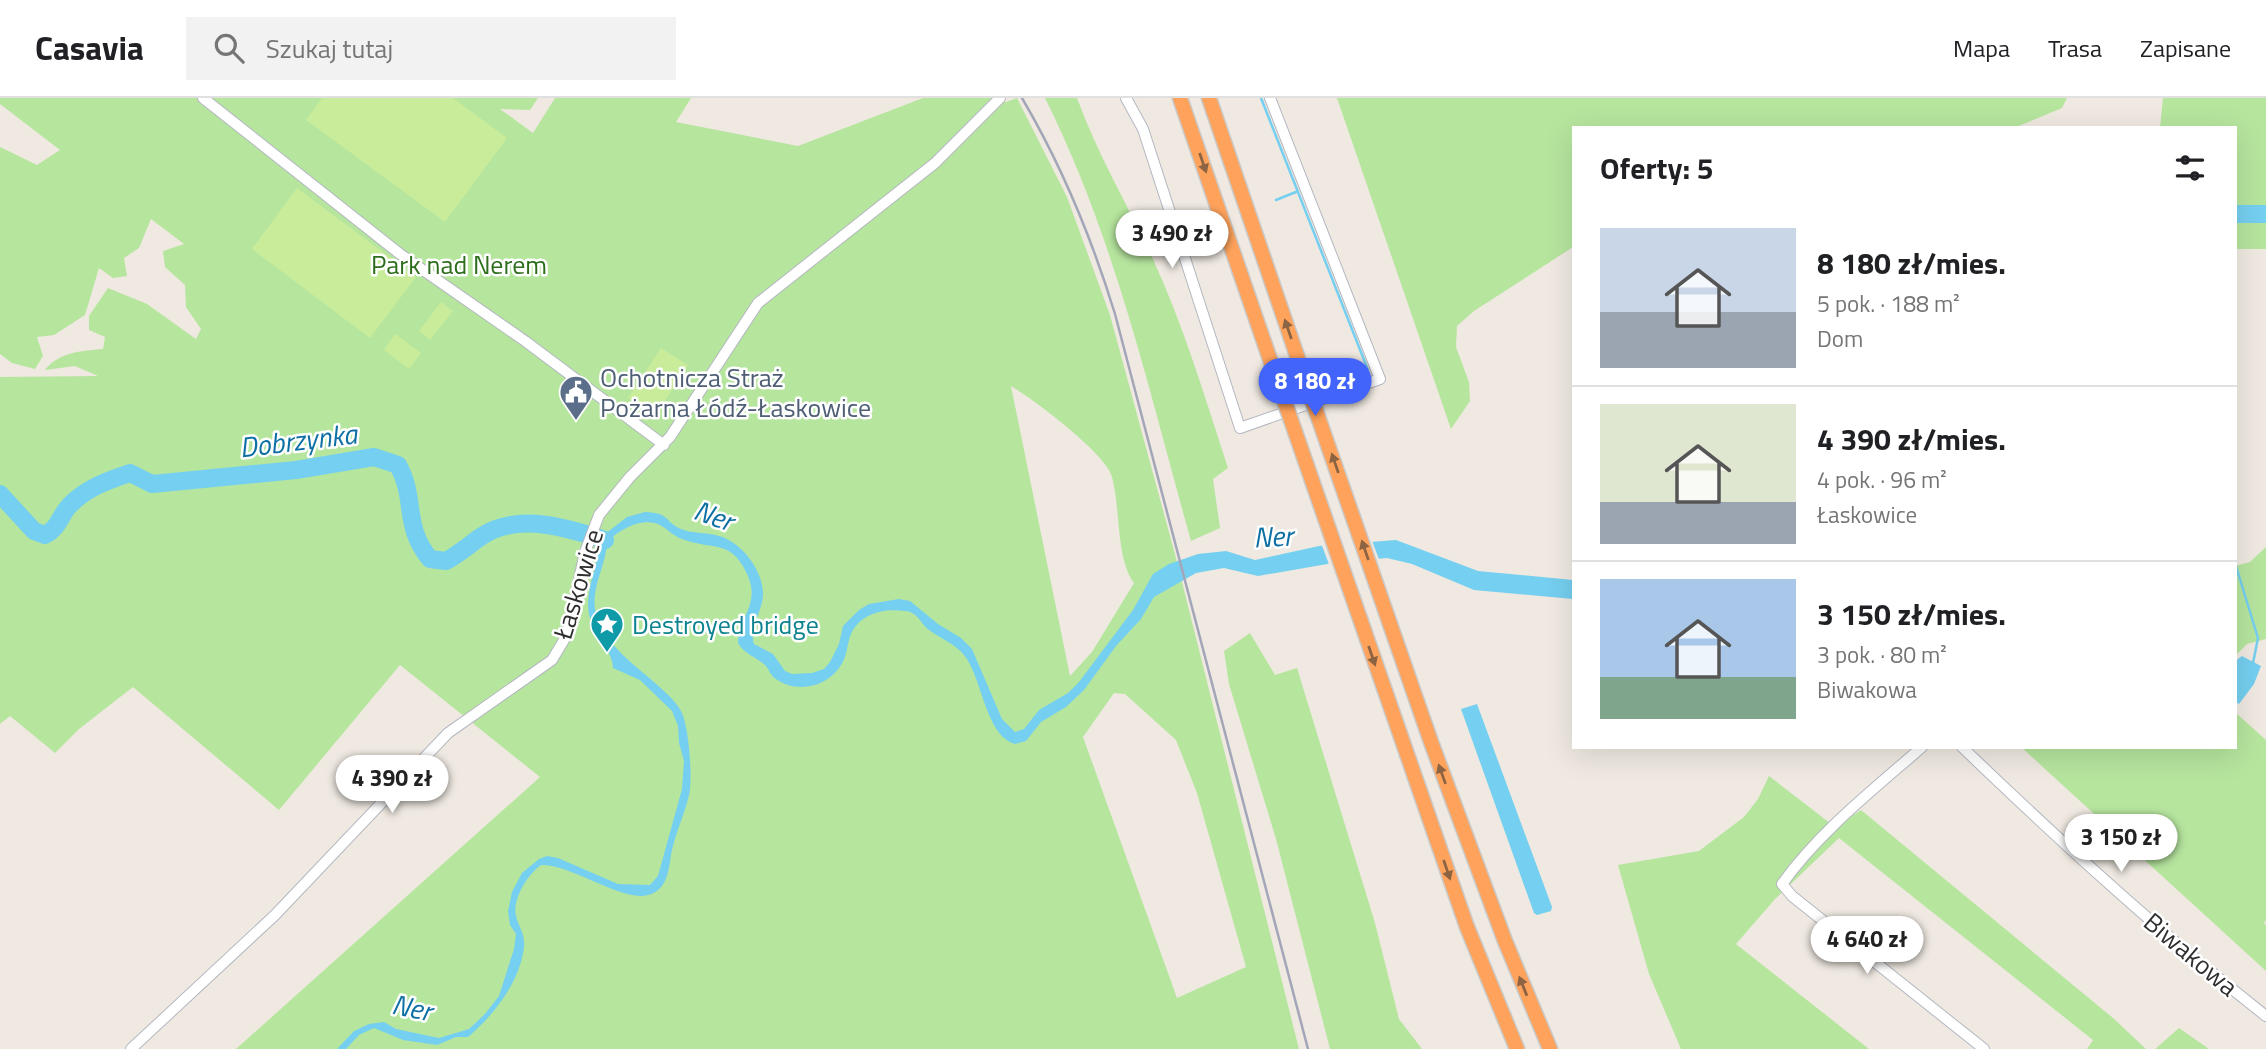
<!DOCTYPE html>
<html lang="pl">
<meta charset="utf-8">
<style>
body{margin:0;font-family:"Titillium Web",sans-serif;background:#f2f2f2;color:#202124;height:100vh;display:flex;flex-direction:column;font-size:26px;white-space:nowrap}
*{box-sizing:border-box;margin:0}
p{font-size:23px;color:#757577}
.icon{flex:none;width:38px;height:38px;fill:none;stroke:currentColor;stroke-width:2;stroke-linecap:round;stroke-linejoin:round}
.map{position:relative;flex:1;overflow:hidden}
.panel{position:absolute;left:1572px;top:28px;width:665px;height:623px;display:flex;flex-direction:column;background:#fff;border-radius:0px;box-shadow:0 7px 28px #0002}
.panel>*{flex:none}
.price{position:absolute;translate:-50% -60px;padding:0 16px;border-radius:24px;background:#fff;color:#222;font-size:23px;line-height:46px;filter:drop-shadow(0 2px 4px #0008)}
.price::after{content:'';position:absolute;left:50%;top:42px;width:21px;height:16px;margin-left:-10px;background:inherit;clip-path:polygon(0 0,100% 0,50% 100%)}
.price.on{background:#4264fb;color:#fff}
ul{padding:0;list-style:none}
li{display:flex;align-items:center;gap:21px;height:175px;padding:0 28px}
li+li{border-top:2px solid #e0e0e0}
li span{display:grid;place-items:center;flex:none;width:196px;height:140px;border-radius:0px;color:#555}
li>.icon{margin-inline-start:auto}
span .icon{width:84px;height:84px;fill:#fffc;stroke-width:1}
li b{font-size:30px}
h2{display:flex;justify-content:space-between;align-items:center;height:84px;padding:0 28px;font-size:30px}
header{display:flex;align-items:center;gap:42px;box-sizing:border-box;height:98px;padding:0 35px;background:#fff;border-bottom:2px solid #e0e0e0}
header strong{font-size:33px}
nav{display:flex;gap:38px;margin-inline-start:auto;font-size:24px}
.search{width:490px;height:63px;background:#f2f2f2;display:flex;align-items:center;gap:18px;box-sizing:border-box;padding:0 24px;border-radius:0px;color:#757577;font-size:26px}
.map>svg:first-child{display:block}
.green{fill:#b6e59e;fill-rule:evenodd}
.pitch{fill:#c9ec9a}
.water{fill:#75cff0}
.pier{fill:#efe9e1}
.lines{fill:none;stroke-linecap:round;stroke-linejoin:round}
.stream{stroke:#75cff0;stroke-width:2.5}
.river{stroke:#75cff0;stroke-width:18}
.minor-casing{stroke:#b4b7c1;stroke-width:12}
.highway-casing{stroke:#c9c9c9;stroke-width:17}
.minor{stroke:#fff;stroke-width:10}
.highway{stroke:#ffa35c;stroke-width:14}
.rail{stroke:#a3a6b8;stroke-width:2.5}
.highway-bridge-casing{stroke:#c9c9c9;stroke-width:17;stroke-linecap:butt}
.highway-bridge{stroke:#ffa35c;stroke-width:14}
.oneway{fill:#8c6343}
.labels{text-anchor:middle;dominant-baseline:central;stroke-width:5;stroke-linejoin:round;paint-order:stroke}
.park-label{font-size:26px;fill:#2c6e1b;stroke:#fff}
.service-label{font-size:26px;fill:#4e5e75;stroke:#fff;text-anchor:start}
.street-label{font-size:26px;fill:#2e2e2e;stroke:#fff}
.culture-label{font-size:26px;fill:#0d838f;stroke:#fff;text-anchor:start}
.water-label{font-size:28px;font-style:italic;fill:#0d6fa3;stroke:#fff}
</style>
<header>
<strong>Casavia</strong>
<div class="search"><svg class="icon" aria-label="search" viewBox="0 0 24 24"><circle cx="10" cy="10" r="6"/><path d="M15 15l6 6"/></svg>Szukaj tutaj</div>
<nav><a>Mapa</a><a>Trasa</a><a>Zapisane</a></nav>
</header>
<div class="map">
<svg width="2266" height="951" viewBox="0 0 2266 951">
<rect width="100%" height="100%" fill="#efe9e1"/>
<path class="green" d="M0,0H538L530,12L500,11L533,35L555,0H691L676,24L798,48L923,0H994L1006,4L1017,0L1067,99L1110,217L1176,460L1299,951H236L540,679L400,567L279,712L133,589L79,631L55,655L10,618L0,626V279L98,278L75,268L45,272C59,254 81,253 103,251L105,239L89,232V218L108,190L147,206L196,241L201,231L186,209L185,187L165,169L163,153L184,146L151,121L139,150L124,160L127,178L113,180L99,170L85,217L54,237L37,239L43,258L35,271L12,265L0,256V49L37,67L60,52L0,6ZM1011,288C1033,301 1102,353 1111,376C1121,405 1115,460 1134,485L1092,554L1070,578ZM1114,595L1125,596L1176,642L1197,695L1246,869L1177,900L1083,639Z
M1045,0H1077C1097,55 1127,106 1152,159C1183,226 1205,299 1228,370L1213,381L1220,430L1191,443C1149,293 1115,140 1045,0Z
M1337,0H2067L2062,10L2014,30H1573V149L1474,213L1457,228L1456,249L1469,284L1470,303L1451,331Z
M2163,0H2266V151H2235V30H2160Z
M2266,449V541L2247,546L2235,558V468L2250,464Z
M1250,535L1275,577L1297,570L1375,825L1399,921L1422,951H1330L1276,741L1229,586L1224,553Z
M2235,614L2266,642V822L2264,825L2266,827V873L2021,649H2235Z
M1769,678L1835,729L1861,712L2113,920L2146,951H2087L2093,942L1839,740L1775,801L1736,846L1869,951H1681L1649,876L1618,767L1699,753L1744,719L1758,701Z
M2179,930L2209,951H2155Z"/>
<path class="pitch" d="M322,0H453L507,40L445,124L306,22Z
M297,90L416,179L370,240L252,151Z
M441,204L453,213L430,242L419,233Z
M395,236L421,255L409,271L384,252Z
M661,250L688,267L655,318L628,300Z"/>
<path class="water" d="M645,414C671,415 663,423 681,431C693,436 707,434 719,438C741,444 762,471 763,494C764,513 748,528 754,546L773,556L785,573L792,576L812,575L824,571L830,564L839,546L843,528L859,512L869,506L899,501L910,503L938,526L961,540L972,551L1002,621L1015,634L1024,631L1039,612L1068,595L1079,584L1133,512L1153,476L1169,466L1198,456L1226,453L1255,462L1319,448L1396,442L1478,473L1573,482V501L1474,492L1412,466L1387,460L1333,465L1258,478L1224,470L1196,475L1154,499L1141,521L1116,548L1084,592L1066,609L1041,624L1026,643L1015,646C985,637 983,581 964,557C955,546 940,540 929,532C920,525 918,514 905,513C883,510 856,516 849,542C847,550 846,560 841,567C828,589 797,596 776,581C771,578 769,572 766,568C757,559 745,557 738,545C739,518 760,507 748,478C732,440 713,453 682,441C673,438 668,431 660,427C643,418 617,432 607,445C606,469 588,494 597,518C607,546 626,560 647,578C658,588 674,600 681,613C689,628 693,680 689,697C685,715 677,731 673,748C668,766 671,791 648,797C621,804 574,767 541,767C528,776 512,801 516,818C519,830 525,835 524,849C520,884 494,917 468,939H456L437,947L403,942L374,930L359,937L346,951H337L354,933L369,926L384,924L396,931L439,940L469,931L485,916L499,898L514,851L516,836L510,827L508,813L512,794L522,775L539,761L547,758L558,760L618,786L650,787L658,778L682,691L684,663L679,645L678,628L672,613L640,582L613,570C613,553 593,535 589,516C585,495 596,472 599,451L598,443L591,440L594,433L605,436L627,419Z
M2242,558L2261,568L2254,586L2239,606L2235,603V563Z
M1477,606L1552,809L1551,813L1537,817L1534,815L1461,611Z"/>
<path class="pier" d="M1371,440L1380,464L1330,469L1321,445Z"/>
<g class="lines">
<path class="stream" d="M1261,0L1368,272L1363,279L1353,284
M1276,102L1296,94
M2235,465L2258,540L2253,565"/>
<path class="river" d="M2235,116H2266
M0,396L34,433L45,437C59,430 60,417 70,407C86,390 109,382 130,375L152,386L296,372L374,359L398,367C417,401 402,427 430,461L446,463C459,456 470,446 482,438C518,414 568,430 605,442"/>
<defs>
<path id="minor" d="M203,0L400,156L525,243L664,347
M1126,0L1143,31L1240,330L1380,281L1270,0
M1922,649C1874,691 1819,734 1782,786L1792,798L1984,951
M1962,649C2060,743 2159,834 2266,918
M131,951L275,817L448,635L552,562L567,537L585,454L599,417L630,379L670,339L758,205L935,65L1000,0"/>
<path id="highway" d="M1180,0L1285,305
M1209,0L1310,296
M1316,313L1431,644L1505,843L1550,951
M1291,322L1467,829L1517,951"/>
</defs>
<use href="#minor" class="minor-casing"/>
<use href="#highway" class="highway-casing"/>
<use href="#minor" class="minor"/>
<use href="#highway" class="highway"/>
<path class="rail" d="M1022,0C1062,68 1092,141 1115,216L1308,951"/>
<defs>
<path id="highway-bridge" d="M1310,296L1316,313
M1285,305L1291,322"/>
</defs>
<use href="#highway-bridge" class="highway-bridge-casing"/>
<use href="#highway-bridge" class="highway-bridge"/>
</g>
<defs><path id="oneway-solid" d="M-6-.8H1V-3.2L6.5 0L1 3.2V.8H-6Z" transform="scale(1.75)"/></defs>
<g class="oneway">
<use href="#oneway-solid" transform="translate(1203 65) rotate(71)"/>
<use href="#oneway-solid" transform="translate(1288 231) rotate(-109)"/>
<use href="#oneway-solid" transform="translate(1335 365) rotate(-109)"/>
<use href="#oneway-solid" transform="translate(1365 452) rotate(-109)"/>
<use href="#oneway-solid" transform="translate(1372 558) rotate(71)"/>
<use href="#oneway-solid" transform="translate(1442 676) rotate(-110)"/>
<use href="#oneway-solid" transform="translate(1447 772) rotate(71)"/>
<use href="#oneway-solid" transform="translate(1523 888) rotate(-112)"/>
</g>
<defs>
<symbol id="civic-pin" viewBox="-11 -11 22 30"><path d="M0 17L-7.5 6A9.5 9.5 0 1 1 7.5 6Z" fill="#5c6f8a" stroke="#fff"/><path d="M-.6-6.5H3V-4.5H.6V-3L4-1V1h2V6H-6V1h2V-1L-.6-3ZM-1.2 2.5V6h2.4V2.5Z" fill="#fff"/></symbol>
<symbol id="sight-pin" viewBox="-11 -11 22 30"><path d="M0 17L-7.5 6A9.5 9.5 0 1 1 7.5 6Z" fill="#0f9aa8" stroke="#fff"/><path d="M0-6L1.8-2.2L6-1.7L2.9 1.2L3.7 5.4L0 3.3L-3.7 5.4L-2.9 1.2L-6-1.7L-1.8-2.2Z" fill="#fff"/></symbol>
</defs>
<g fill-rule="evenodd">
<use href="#civic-pin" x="557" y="275" width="38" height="52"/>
<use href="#sight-pin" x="588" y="507" width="38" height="52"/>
</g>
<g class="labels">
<g class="park-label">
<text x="459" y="166">Park nad Nerem</text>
</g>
<g class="service-label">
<text x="600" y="279">Ochotnicza Straż<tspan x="600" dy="30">Pożarna Łódź-Łaskowice</tspan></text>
</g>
<g class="street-label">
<text transform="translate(578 486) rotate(-73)">Łaskowice</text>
<text transform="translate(2191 856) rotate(40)">Biwakowa</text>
</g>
<g class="culture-label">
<text x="632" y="526">Destroyed bridge</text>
</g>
<g class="water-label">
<text transform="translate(298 342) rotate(-7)">Dobrzynka</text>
<text transform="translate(714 417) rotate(20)">Ner</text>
<text transform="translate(1273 438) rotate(-3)">Ner</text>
<text transform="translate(412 909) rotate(12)">Ner</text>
</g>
</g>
</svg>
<b class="price" style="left:1172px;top:172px">3 490 zł</b>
<b class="price on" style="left:1315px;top:320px">8 180 zł</b>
<b class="price" style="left:392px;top:717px">4 390 zł</b>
<b class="price" style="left:2121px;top:776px">3 150 zł</b>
<b class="price" style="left:1867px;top:878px">4 640 zł</b>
<section class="panel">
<h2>Oferty: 5<svg class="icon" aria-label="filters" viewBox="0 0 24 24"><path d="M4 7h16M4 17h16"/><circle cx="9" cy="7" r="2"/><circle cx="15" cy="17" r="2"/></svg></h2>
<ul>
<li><span style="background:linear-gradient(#c9d6e8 60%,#9aa5b1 0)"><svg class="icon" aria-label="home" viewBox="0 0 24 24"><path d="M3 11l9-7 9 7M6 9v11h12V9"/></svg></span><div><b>8 180 zł/mies.</b><p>5 pok. · 188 m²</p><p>Dom</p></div></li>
<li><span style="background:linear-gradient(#dfe7d0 70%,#9aa5b1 0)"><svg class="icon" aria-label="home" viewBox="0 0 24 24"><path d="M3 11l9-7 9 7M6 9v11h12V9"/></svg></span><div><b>4 390 zł/mies.</b><p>4 pok. · 96 m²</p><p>Łaskowice</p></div></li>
<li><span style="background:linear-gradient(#a9c7e8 70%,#7fa58c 0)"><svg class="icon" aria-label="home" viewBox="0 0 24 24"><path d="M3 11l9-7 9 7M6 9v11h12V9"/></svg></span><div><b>3 150 zł/mies.</b><p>3 pok. · 80 m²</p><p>Biwakowa</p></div></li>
</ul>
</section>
</div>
